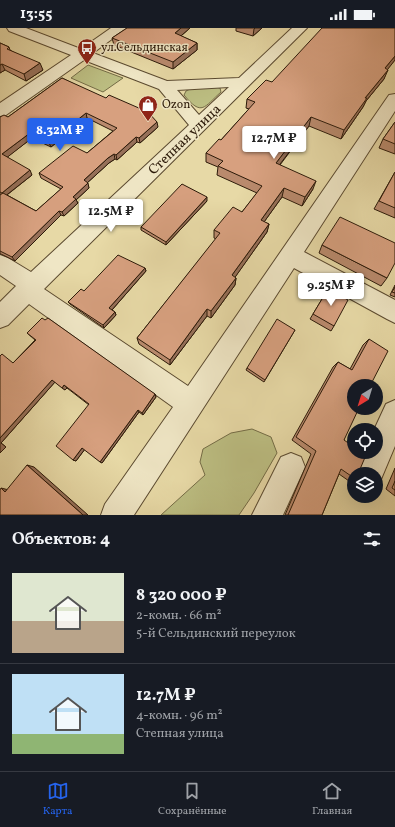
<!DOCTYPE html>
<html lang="ru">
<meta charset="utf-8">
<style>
body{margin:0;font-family:Vollkorn,serif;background:#242831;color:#f1f3f6;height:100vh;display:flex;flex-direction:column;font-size:15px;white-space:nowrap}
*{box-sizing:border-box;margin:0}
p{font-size:13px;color:#9ea1a6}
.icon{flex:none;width:22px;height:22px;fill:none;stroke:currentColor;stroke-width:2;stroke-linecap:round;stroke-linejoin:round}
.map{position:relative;height:487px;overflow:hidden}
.details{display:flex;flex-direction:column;background:#171b24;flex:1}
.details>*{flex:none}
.needle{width:26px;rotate:218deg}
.fabs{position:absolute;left:347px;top:351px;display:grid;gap:8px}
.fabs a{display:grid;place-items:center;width:36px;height:36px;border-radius:50%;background:#171b24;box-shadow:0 4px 16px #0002;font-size:20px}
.price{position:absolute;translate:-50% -34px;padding:0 9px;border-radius:4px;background:#fff;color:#222;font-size:13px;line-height:26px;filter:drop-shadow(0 1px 2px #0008)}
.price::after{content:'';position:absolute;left:50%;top:24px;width:12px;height:9px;margin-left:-6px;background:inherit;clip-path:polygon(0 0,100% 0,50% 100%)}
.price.current{background:#2563eb;color:#fff}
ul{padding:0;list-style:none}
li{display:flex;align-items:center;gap:12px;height:100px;padding:0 12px}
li+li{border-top:1px solid #363941}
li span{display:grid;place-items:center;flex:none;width:112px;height:80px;border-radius:0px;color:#555}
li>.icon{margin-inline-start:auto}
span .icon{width:48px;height:48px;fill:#fffc;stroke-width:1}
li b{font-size:17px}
h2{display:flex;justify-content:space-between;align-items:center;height:48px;padding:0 12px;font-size:17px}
.status{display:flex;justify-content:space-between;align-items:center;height:28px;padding:0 20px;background:#171b24;direction:ltr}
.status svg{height:11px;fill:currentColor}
.tabs{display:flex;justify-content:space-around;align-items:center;height:56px;border-top:1px solid #363941;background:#171b24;font-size:11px;color:#9ea1a6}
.tabs a{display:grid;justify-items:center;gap:2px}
.tabs .current{color:#2563eb}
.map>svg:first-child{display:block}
.green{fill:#bcbe82;stroke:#746c46}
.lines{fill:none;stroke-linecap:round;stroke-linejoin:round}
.minor-casing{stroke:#5b4a30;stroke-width:2}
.minor{fill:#efe6c5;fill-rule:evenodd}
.wall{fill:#b98a6d;stroke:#2c1a09;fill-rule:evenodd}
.shaded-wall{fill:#967059;stroke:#2c1a09}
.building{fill:#d7a07f;stroke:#2c1a09}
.labels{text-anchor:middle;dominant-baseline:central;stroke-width:3;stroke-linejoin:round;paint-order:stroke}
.far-poi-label{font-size:12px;fill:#2c1a09;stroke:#efe6c5;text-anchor:start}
.street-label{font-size:14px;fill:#2c1a09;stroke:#efe6c5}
</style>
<div class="status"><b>13:55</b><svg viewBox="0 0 49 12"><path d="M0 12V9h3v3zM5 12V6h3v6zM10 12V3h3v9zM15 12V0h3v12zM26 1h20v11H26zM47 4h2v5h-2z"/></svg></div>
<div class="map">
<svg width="395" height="487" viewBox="0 0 395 487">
<rect width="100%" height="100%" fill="#e7d9a6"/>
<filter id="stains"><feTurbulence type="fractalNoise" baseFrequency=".005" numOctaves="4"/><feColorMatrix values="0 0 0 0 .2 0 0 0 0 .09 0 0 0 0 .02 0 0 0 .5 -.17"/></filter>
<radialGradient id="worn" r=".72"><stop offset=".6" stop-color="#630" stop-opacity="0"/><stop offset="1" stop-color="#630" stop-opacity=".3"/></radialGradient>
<path class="green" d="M88,37L123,50L103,64L71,50Z
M215,59L220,60L221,64C204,79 202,89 184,67L186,63L190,61Z
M252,401L271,409L277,425L254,465L239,487H161L205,447L200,434L203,421L231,405Z"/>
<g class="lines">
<defs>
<path id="minor" d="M7,0H26L81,21L111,0H127L93,25L167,53L239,50L292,0H307L44,261L188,358L389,67L395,66V83L304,224L395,272V295L387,291L294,240L134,487H101L105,476L173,379L29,276L8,297L0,300V274L16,258L0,247V227L8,230L31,244L189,97L159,61L84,32L6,87L0,88V75L71,27L9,3ZM229,59L199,87L177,62Z
M395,372V418L379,456L376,458V446H355L364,424H376V402H374L386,376Z
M291,425L301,429L305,439L283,487H252L281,429Z"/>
</defs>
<use href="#minor" class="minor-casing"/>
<use href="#minor" class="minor"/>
</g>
<path class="wall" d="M127,0H190L181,8L197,15V22L173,41L114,17L112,10Z
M236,0H262L253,8L236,3Z
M395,0V32L387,41L384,51L366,73L363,79L341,111L309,98L280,137L313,161L302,178L282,169L264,194L269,196L267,204L235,249L236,250L235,257L211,290L207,288L170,337L139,316L137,310L216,211L214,210V202L242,184L257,165L217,147L218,139L206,134V125L221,112L249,81L246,80L247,71L272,54Z
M0,15L9,19L10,22L43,42L26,53L5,42L0,45Z
M62,50L158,99L140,115L137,114L117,132L115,131L109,135L87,155L89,160L76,172L78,175L64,188L61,187L15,233L1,226H0V89H8ZM87,90L113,103L87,125L39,145L41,150L61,161L36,183L7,167L32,147L7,129L32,110L51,119Z
M395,94V126L379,120L383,111Z
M395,144V190L374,181Z
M207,173L166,217L141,202V199Z
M322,217L387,250L381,258L319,225Z
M145,240L146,243L112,282L115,284L116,287L104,300L70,276L68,274L84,263Z
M395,257V269L390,267Z
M328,261L334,298L331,303L310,291Z
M295,302L264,354L246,342L247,340Z
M27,305L155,366L156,369L143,387L139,384L102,435L85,421L76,433L73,432L89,377L67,360L65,362L55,354L1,415L6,419L0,425V328L13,335L35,312Z
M369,311L344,412L354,446V452L349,453L339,446L322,487H285L311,426L292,412L333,339L338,334L350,341L363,317Z
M395,440V468L386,461Z"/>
<path class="shaded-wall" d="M181,0H190L175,13V5Z
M255,0H262L253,8L254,1Z
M197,15V22L173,41V34Z
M395,28V32L381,50L385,40Z
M40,35L43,42L26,53L24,46Z
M2,36L5,42L0,45V37Z
M388,42L384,51L366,73L363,79L341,111L344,102L365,70Z
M86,85L87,90L51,119L49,115Z
M311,89L309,98L274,144L276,135Z
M157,94L158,99L140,115L139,110Z
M30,105L32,110L5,131L2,126Z
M136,109L137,114L117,132L116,127Z
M114,126L115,131L109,135L86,156L84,152L108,130Z
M30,142L32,147L4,169L2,165Z
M316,153L313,161L302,178L305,169Z
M88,155L89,160L76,172L78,175L64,188L62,184L73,169Z
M284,160L282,169L259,201L261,192Z
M207,169V173L166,217V214Z
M59,183L61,187L15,233L12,229Z
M269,196L267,204L231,255L232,247Z
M145,240L146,243L111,283L109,280Z
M236,250L235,257L211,290V283Z
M207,281V288L170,337V332Z
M115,284L116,287L104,300L103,297Z
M52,352L55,354L1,415L6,419L0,425V410Z
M64,357L67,360L65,362L62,360Z
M155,366L156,369L143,387L142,385Z
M138,382L139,384L102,435L100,434Z
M82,420L85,421L76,433L73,432Z
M27,437L34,439L88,487H83Z
M1,460L9,462L5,464Z"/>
<path class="building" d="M127,0H181L175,5L197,15L173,34L112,10Z
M322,0H395V28L385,40L388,42L365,70H367L344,102L311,89L276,135L316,153L305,169L284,160L261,192L269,196L232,247L236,250L211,283L207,281L170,332L137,310L220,205L214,202L233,179L242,184L262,158L218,138L223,133L206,125L219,111L221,112L255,74L247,71L266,52L272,54Z
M0,15L9,19L7,21L40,35L24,46L2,36L0,37Z
M62,50L106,70L109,67L148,84L157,94L139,110L136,109L116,127L114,126L108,130L84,152L88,155L73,169L76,171L62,184L59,183L12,229L0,223V167L3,165L36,183L63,159L39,145L73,118L87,125L117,100L86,85L49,115L30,105L2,126L30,142L2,165L0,164V89L4,87L8,89Z
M395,94V116L383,111Z
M395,144V180L379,173Z
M182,156L207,169L166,214L141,199Z
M340,189L395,215V235L387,250L322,217Z
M118,227L145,240L109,280L115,284L103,297L68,274L81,261L84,263Z
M395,259V265L392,264Z
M328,261L348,272L334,298L313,286Z
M42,290L45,292L48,290L155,366L142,385L138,382L100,434L82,420L73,432L56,418L89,376L64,357L62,360L52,352L0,410V328L2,326L13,335L36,312L27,305Z
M277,291L295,302L265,352L247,340Z
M369,311L388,323L370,358H354V380H359L344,412L354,419V424H362L366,427L358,446H354V450L341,441L322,487H288L316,423L296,409L338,334L352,342Z
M27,437L83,487H0V462L1,460L5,464Z
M395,453V462L392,460Z"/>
<defs>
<symbol id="bus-pin" viewBox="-11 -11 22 30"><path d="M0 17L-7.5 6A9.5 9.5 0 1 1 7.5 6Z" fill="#8f2418" stroke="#efe6c5"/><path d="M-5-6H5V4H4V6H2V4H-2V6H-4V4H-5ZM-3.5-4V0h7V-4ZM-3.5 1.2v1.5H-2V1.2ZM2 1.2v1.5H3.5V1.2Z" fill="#fff"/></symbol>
<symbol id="shop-pin" viewBox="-11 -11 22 30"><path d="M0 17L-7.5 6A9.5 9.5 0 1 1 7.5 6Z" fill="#8f2418" stroke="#efe6c5"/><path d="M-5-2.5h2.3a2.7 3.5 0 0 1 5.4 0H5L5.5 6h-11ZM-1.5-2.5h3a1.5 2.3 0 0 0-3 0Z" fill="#fff"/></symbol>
</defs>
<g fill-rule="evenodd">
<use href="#bus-pin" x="76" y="9" width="22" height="30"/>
<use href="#shop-pin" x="137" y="66" width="22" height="30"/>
</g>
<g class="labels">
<g class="far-poi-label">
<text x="101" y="20">ул.Сельдинская</text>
<text x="162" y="77">Ozon</text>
</g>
<g class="street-label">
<text transform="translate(185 112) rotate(-44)">Степная улица</text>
</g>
</g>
<rect width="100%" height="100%" filter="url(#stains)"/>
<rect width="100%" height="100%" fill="url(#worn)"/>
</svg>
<div class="fabs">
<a><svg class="needle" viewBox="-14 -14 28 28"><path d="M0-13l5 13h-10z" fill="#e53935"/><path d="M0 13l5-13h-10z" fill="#9ea1a6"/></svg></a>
<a><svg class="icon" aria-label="locate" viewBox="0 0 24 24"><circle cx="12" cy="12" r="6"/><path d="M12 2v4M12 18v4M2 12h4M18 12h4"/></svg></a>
<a><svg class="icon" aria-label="layers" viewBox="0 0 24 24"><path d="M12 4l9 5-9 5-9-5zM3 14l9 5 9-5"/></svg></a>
</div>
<b class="price current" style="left:60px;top:124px">8.32M ₽</b>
<b class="price" style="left:274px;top:132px">12.7M ₽</b>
<b class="price" style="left:111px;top:205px">12.5M ₽</b>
<b class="price" style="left:331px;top:279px">9.25M ₽</b>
</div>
<section class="details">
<h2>Объектов: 4<svg class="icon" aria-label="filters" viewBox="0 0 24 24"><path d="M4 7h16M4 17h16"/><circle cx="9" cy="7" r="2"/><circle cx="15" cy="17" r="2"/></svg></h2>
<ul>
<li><span style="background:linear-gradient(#dfe7d0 60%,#b9a48a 0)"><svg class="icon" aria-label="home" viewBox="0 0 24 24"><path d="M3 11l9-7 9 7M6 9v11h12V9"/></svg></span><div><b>8 320 000 ₽</b><p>2-комн. · 66 m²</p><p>5-й Сельдинский переулок</p></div></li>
<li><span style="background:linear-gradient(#bfe0f5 75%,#8fb573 0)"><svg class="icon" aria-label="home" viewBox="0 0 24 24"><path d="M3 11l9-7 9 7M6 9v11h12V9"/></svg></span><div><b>12.7M ₽</b><p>4-комн. · 96 m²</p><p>Степная улица</p></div></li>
</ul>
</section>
<nav class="tabs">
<a class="current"><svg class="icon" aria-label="map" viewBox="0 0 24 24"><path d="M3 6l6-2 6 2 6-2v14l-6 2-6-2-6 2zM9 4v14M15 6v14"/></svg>Карта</a>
<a><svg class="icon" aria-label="saved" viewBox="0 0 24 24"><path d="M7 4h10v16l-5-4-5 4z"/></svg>Сохранённые</a>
<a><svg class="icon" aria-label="home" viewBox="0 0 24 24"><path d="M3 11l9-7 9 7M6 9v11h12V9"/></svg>Главная</a>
</nav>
